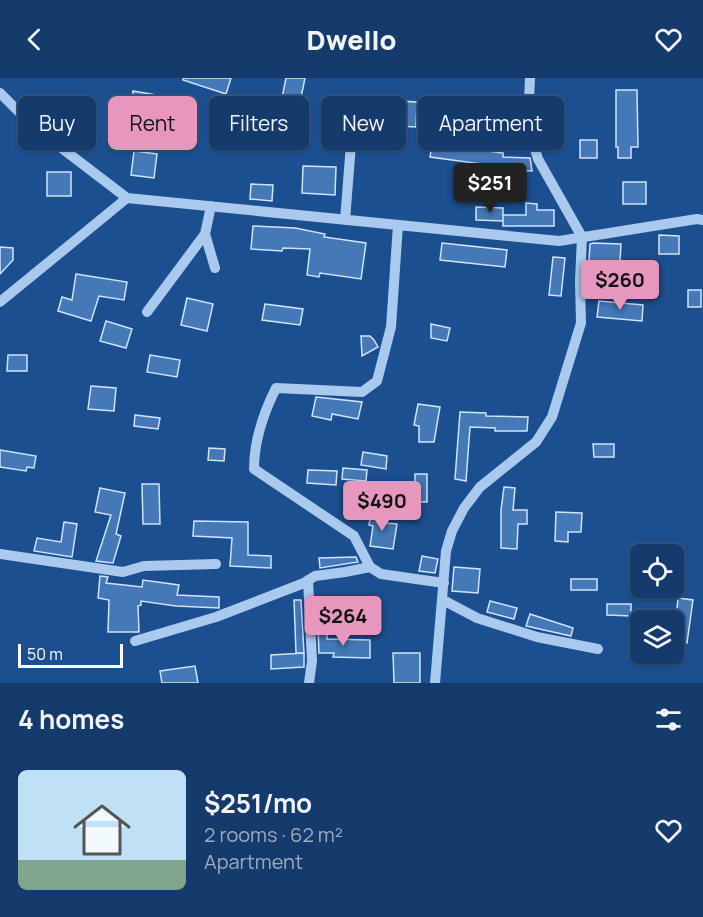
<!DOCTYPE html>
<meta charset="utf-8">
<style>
body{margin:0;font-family:Manrope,sans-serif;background:#214673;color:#f1f3f6;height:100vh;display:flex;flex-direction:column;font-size:22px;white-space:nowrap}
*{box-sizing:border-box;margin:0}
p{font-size:20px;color:#9dadc1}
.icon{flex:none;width:33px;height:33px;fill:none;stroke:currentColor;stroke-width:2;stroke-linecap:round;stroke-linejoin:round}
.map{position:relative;height:605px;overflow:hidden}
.sheet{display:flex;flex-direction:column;background:#143b6b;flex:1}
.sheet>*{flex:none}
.guide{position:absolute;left:18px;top:18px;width:668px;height:54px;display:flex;gap:12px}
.fabs{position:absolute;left:630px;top:466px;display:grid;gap:12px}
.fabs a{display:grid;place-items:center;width:54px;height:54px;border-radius:9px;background:#143b6b;box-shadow:0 2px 4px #0004,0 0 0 2px #33557e;font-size:30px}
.scale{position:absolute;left:18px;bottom:15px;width:105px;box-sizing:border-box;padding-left:6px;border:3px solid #fff;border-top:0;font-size:16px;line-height:21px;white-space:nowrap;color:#fff;-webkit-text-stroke:4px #1b4f8f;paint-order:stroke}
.price{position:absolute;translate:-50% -51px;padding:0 14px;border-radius:6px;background:#e797bd;color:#111;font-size:20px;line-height:39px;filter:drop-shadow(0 2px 3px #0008)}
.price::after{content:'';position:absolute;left:50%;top:36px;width:18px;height:14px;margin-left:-9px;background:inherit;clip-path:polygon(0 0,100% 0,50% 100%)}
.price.selected{background:#222;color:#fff}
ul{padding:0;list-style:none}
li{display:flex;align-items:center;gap:18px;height:150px;padding:0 18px}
li span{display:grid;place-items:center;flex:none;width:168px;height:120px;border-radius:9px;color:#555}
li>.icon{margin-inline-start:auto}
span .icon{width:72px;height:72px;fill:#fffc;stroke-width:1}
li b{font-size:26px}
h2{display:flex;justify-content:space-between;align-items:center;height:72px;padding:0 18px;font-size:26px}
.pill{padding:0 21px;border-radius:9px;background:#143b6b;box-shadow:0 2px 4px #0004,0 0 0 2px #33557e;font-size:21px;line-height:54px}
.pill.selected{background:#e797bd;color:#111}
header{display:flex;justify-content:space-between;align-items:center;height:78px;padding:0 18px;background:#143b6b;font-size:27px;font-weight:800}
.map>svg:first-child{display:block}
.building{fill:#4478b7;stroke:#cfe3fa;stroke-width:1.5}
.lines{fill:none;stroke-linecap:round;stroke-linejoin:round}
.minor{stroke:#a9c9ee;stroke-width:10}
</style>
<header><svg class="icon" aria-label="back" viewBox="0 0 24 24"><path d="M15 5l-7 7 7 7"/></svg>Dwello<svg class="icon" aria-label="heart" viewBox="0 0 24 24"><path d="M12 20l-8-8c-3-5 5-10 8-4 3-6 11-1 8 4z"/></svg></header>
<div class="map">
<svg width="703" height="605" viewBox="0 0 703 605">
<rect width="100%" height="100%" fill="#1b4f8f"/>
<path class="building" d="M183,0H231L226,16L183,2Z
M286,0H305L298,34L294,33L292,48L277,45Z
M616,12H637L638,69H631V80H618V69H616Z
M133,13L168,19L184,21L177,33L166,27L161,54L150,52L154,33L132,23Z
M221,19H237V33H221Z
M398,23L417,24L416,49L398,48Z
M580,62H597V80H580Z
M432,66L503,75V79L530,80L532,93L512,92V90L430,79Z
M134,73L157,76L154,100L131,97Z
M303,88L336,89L335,117L302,115Z
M47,94H71V118H47Z
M623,104H646V126H623Z
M251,106L273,107L272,123L250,121Z
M526,125L537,126V132H554V148H503V137H526Z
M476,129L503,130V143L476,142Z
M253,148L295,150L325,156L324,159L366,165L361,201L320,195L319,199L307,197L310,171L283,170L282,173L251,171Z
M659,157L679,158V176H659Z
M442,165L507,172L505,189L440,182Z
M593,165L621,166L620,184L589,183L590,166Z
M0,169L13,170V182L0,196Z
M553,179L565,180L561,218L549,217Z
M76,196L127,204L124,222L99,218L91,243L58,233L62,219L72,222Z
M688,212H701V229H688Z
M187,220L213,226L207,253L181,247Z
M599,223L643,227L642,243L597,239Z
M265,226L303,231L300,247L262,242Z
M106,243L132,251L126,270L100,263Z
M431,246L450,250L447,263L431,260Z
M361,258H370L374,262L378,269L362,278Z
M8,277H27V293H7Z
M150,277L180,282L177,299L147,294Z
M91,308L116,310L114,333L88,331Z
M316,319L362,324L358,341L332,336L331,342L312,338Z
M418,326L440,329L434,364H419V348L414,347Z
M460,334L486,335V338L528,339L527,353H495V350L470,349L466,403L455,401Z
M135,337L160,340L158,351L134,348Z
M593,366H614V379H594Z
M209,370L225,371L224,383L208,382Z
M0,372L36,378L34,390L27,389L26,393L0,389Z
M363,374L387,378L386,391L361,387Z
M343,390L367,392L366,403L342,401Z
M308,392L337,393L336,407L307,405Z
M415,396H427V424L389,423L390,411L415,412Z
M142,406H159L160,446H143Z
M504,409L515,410L513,432H527V446H518L517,471L501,470V432Z
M100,410L125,415L116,456L121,458L113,485L96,483L111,437L95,434Z
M556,434L582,435L581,454H568V464L555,463Z
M371,435L387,437L386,445L397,446L393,471L370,468L373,448L369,447Z
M194,443L248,444V477L271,478V490L230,488L232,460L193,458Z
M64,444L77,446L72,479L34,473L37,460L61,464Z
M422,478L438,481L435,495L419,493Z
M356,479L358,484L320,490L319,480Z
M454,489L480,491L478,515L452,513Z
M100,498L108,499L106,505L142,509L143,502L179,507L177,517L219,519V530L176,528L141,523V527L138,528L139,554H108L109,522L98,520Z
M571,501H597V512H571Z
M678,520L693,522L687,565L674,563Z
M294,522H301L304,575H296Z
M490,523L517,530L514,541L487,534Z
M607,526H631V538L607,537Z
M530,536L573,550L571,558L526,548Z
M318,551H327V561L370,562V580L333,579L334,575H319Z
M304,575V589L271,591V577Z
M393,575H420V605H394Z
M195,588L198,605H162L160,593Z"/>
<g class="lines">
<path class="minor" d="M0,15L34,49L127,120L559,163L697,141L703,142
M345,142L353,41
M398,147L391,249L377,303L362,314L276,310C263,336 254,362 254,391L354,458L370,489L381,496L444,505
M205,156L215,190
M0,224L127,120
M147,234L205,156L211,128
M0,476L123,494L144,488L216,486
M308,502L312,583L309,605
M443,522L477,540L537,559L598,571
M135,563L216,539L304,505L315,498L345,494L370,489
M435,605L446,473L452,453L464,430L480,409L536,364L552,339L581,245L580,203L582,159L538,81L528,47L530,0"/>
</g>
</svg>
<div class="fabs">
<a><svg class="icon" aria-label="locate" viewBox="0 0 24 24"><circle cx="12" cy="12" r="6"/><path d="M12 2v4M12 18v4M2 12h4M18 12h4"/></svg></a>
<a><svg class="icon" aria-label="layers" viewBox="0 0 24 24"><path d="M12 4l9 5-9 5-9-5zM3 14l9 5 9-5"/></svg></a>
</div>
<div class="scale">50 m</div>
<b class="price selected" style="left:490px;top:136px">$251</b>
<b class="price" style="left:620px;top:233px">$260</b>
<b class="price" style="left:382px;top:454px">$490</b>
<b class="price" style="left:343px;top:569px">$264</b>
<div class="guide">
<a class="pill">Buy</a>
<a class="pill selected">Rent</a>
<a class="pill">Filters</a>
<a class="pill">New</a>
<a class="pill">Apartment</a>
</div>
</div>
<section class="sheet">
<h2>4 homes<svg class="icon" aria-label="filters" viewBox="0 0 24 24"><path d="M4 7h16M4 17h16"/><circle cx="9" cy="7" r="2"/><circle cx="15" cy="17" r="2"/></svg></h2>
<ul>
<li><span style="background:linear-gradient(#bfe0f5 75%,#7fa58c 0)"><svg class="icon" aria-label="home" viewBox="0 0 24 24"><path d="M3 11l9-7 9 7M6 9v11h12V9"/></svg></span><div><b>$251/mo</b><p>2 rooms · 62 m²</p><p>Apartment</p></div><svg class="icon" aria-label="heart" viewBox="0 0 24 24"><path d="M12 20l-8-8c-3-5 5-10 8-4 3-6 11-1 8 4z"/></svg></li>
</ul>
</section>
